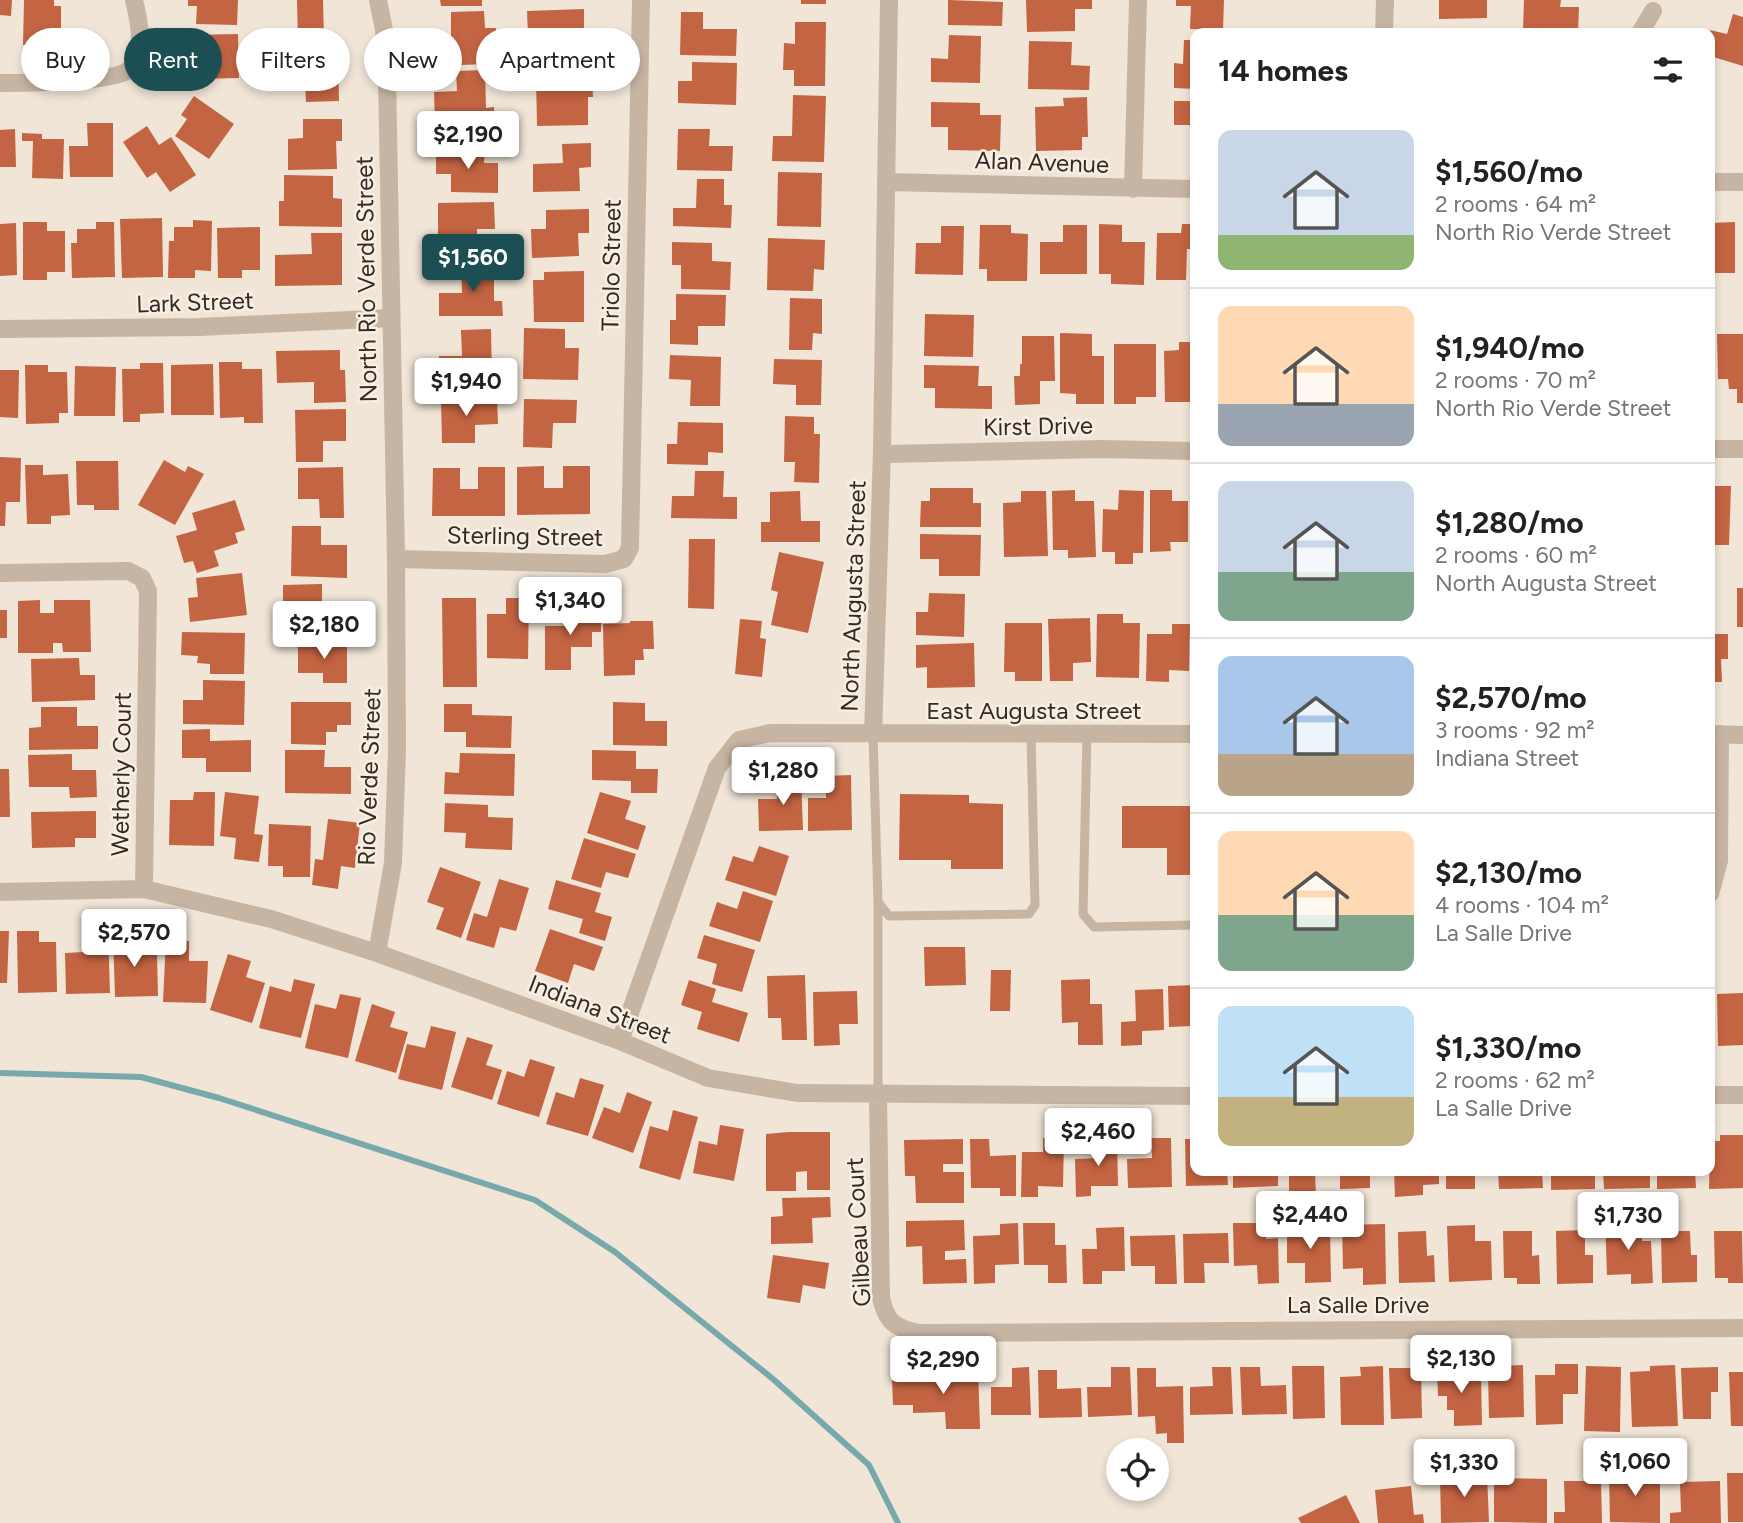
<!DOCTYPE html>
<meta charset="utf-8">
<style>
body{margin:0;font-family:Figtree,sans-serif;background:#f2f2f2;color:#222;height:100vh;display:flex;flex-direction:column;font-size:26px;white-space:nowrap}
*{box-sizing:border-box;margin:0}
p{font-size:23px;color:#767676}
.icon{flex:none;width:38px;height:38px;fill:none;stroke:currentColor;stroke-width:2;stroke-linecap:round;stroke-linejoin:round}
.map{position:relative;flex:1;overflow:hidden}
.details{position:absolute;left:1190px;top:28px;width:525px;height:1148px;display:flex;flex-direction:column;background:#fff;border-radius:14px;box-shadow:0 4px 10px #0003}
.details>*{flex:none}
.hud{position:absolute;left:21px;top:28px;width:665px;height:63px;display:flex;gap:14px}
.controls{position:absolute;left:1106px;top:1438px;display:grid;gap:14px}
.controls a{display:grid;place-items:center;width:63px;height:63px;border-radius:50%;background:#fff;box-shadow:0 4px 10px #0003;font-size:35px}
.price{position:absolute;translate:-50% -60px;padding:0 16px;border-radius:7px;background:#fff;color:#222;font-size:23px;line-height:46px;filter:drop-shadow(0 2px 4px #0008)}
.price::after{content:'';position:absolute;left:50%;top:42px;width:21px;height:16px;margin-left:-10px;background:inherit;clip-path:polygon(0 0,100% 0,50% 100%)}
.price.on{background:#1c4f53;color:#fff}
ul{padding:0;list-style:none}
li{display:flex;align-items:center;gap:21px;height:175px;padding:0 28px}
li+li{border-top:2px solid #e0e0e0}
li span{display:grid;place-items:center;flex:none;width:196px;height:140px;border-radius:14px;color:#555}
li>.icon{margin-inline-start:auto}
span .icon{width:84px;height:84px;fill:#fffc;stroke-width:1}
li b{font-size:30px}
h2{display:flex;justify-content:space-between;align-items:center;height:84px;padding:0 28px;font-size:30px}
.pill{padding:0 24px;border-radius:32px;background:#fff;box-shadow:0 4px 10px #0003;font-size:24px;line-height:63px}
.pill.on{background:#1c4f53;color:#fff}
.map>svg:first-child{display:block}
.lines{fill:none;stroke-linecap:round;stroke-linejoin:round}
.stream{stroke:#77a9ac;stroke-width:6}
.building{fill:#c36442}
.lane{stroke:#c7b5a4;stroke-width:9}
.street{stroke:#c7b5a4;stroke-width:18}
.labels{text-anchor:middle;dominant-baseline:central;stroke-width:5;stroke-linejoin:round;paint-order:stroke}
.street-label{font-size:24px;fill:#332a25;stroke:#f8efe3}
</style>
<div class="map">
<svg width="1743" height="1523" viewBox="0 0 1743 1523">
<rect width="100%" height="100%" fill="#f0e5d7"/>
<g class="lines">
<path class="stream" d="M0,1073L141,1077L219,1098L535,1200L615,1252L773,1379L869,1465L898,1523"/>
</g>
<path class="building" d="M0,0H12L11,16L0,15Z
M24,0H54V6H61V46L23,45Z
M188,0H238L237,25L196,24L197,6H188Z
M297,0H323L324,41H298Z
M440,0H482V6H441Z
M801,0H826V4H801Z
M948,0L1003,2L1002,26L948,25Z
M1026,0H1092V9H1075V31L1027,32Z
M1176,0H1224L1223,30L1190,29L1191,6H1176Z
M1439,0H1487V18L1439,19Z
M1524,0H1561L1560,7H1579L1578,32L1523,30Z
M584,9V28H592V52H557L556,34L528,35L527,11Z
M484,11L485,28H496V47H486L487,64L434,66V41H451V12Z
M681,12H703V29H737L736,56L680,55Z
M1733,14L1743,17V66L1710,56V30L1727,34Z
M795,22H826L825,86H794V70H783L784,43L795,44Z
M238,34L239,78L198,79V60H190L189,35Z
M949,35L981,36L980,83L931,82V58L948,59Z
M1184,40H1195V89L1174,88V63L1183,64Z
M1029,41L1072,42L1071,65L1090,66L1089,90L1028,89Z
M338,55L339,101L306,102L305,83H282V56Z
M692,62L737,63L736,105L678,103V81H692Z
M485,70L486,108L494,107V122L435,124L434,92L457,91L456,71Z
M592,75L593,97H588V125L537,126L536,76Z
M793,95L826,96L824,162L772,161L773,136H792Z
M194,96L234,124L209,159L175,136L187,119L181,115Z
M1087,97L1088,137H1082V150L1036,151L1035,107L1064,106L1063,98Z
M1174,101H1195V149H1190L1191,125H1174Z
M931,102L980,103V115H1001L1000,151L948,150V127H931Z
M1710,104H1712L1713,148H1710Z
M303,119H342V141H336L337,169L288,170V139L303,138Z
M87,123H113V177H70L69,146H88Z
M147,126L159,145L171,137L196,175L170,192L156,172L147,178L123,142Z
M15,129L16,167H0V130Z
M678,129H710L709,146H733L732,171L677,170Z
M22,133L42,134V139H64L63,179L32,178L33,141H22Z
M591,143V167L579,168L580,191L533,192V164L563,163L562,144Z
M436,150H485L484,163H498V193L451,192V174H436Z
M778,172L822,173L821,227L777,226Z
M284,175L333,176V198L342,199V227L279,226V201H284Z
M697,179H724V205H732L731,228L673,226V208H696Z
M494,202L495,229H477V248H438V203Z
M589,209V233H578L579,256L532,258L531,229H546V210Z
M162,218L163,277L122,278L120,219Z
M193,220L212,221L211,271L195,270V278H168L169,241H174V227H193Z
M23,222H47V231H65V272H47V280H23Z
M96,222H114L115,277L72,278L71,243H77V229H96Z
M1735,222V273H1710V223Z
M16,223L17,275L0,276V224Z
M1099,224L1122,225V242H1145L1144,285L1111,284V274H1099Z
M1182,224H1195V249H1187L1186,280H1156L1157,233H1181Z
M980,225H1011V233L1028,234L1027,281H987V269H979Z
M1063,225H1087V274H1040V242H1063Z
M941,226H964L963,275L915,274L916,243H941Z
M260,227V270H242V278H218L217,228Z
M311,233H342V285L275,286V255L312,254Z
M768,238L825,240L824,270L814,269L813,291L767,290Z
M672,242L712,243V261L731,262L730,290L681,289V265H672Z
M461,263H494V301H502L503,316H439V293H462Z
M584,271V322H534L533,280H544V272Z
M676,294L726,295L725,326H698V345L670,344V320H676Z
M790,298L822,299V334L813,333L812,350H789Z
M925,314L974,315L973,357L924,356Z
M524,328L565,329V348H579L578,380L523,379Z
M491,329L492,378L440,379L439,356H462L461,330Z
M1060,333L1092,334V356H1104V404H1076V394L1060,393Z
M1717,334H1743V403H1737V389H1729L1728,379H1718Z
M1022,336H1054L1055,381H1040V404L1015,405L1014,376H1020V364H1022Z
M1179,342H1195V402H1165L1164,351L1179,350Z
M1114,344H1156V397H1136V404H1114Z
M340,350V370H345L346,402L314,403V382L277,383L276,351Z
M670,355L721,357L720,406H690L691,380L669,379Z
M774,359L822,360L821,405H796V385L773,384Z
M219,362H242V369H262L263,423H244V417L220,418Z
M140,363H163L164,413L140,414V422H123L122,369H140Z
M213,364L214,415H171V365Z
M25,365H48V372H67L68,413H59V423L26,424Z
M924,365L979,366L978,386H992V409L935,408V388H924Z
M75,366L116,367L115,416H74Z
M0,370H19L18,418L0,417Z
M497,397L498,424L475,425V443H442L441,399Z
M524,399L577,400L576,423H553L552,448L523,447Z
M346,409V441H323V462H296L295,410Z
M785,416L814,417V434H820L819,483L794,482L795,462H784Z
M678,422L723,423V453L708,452V465L667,464V444H677Z
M0,457L21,458L20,502H6L5,526H0Z
M164,460L185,472L188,466L204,474L175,525L138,505Z
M76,461H118L119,510H94V505H77Z
M25,465H43V475L68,474L70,515L51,516V524H27Z
M544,466V488H563V466H590V514L517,515V467Z
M343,467L344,518H320L319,499H298V468Z
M478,467H505V516H432L433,468H460V489H478Z
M695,471H724L723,497H737V519L671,518L672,496H694Z
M1710,486H1731L1729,545H1710Z
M930,488H973V503H981V527H920L921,501H930Z
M1075,490V501H1094L1096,557L1068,558V550H1053L1052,491Z
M1119,490L1144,491L1143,553H1133V564H1115V552H1102L1103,509L1118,510Z
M1150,490H1172V501H1188V542H1170L1171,551L1150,552Z
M800,491L801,521H820V542H761V522H770V492Z
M1021,491H1046L1048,556L1004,557L1003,503L1021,502Z
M235,500L245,530L235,533L238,543L214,551L219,566L197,573L193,561L184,563L176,536L197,530L192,513Z
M292,526H321V545H347V578L291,576Z
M920,534L981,535L980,576H939V559H920Z
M689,539H715L714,609L688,608Z
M779,552L824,562L808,633L771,625L778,592L771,590Z
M242,573L247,615L190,622L188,598L198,597L196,578Z
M322,584V604L349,603L350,635L296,636L295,607H283V585Z
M1737,588H1743V627H1737Z
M929,593L965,594L964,637L916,635V612H928Z
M442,598H476L477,687H443Z
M506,598H529L528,659L487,658V614H506Z
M40,600V613H54V600H90L91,652H63L62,643H53V653H18V601Z
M568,609H601V632H592V647H571V670H545V626H568Z
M0,610H7V638H0Z
M1097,614H1123V623H1140L1139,678L1096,677Z
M1710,616H1712L1713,634H1728V659H1721L1722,682H1710Z
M1090,618L1091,662L1073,663V681H1050L1048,619Z
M740,619L762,621L760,638L766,639L762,677L735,674Z
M630,621H653L654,649H643L644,660H635V675L604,676L603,624L630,623Z
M1005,623H1042V681H1015V672H1004Z
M1172,624H1190L1189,671L1169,670V682L1146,681L1147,634H1172Z
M182,632L245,633L244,674H210V664L197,663L198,656L181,655Z
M298,643H347V683H323V673H298Z
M974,643L975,687L927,688V667L916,668V645Z
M79,658L80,675H95V700L32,702L31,659Z
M203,680L245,681L244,725L183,724V700H203Z
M291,702H351V725H337V732H326V745L291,744Z
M613,702L645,703V721H667V746L613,745Z
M444,704H472V715L512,716L511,748L466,747V732H444Z
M41,707H77V726H98V749L29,750V728L41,727Z
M210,729V741L251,740V772H206V758H182V730Z
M285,750H325L324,767H351V794L285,793Z
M592,750L636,751V769H658L657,793H631V781L592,780Z
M460,753L515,754L514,796L444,794L445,772L459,773Z
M72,754V770H96L97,797L70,798L69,787H29L28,755Z
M0,769H9L10,817H0Z
M851,775L852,830L808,831V798H826L825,776Z
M801,776L803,830L759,831L758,799H777V777Z
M194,792H215L214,846L169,845L170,800H193Z
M225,792L259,796L254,834L263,835L259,862L234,859L236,838L220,836Z
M600,792L631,801L625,819L646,826L638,850L587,833Z
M900,794L969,795V803L1003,804V869H951V860H899Z
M445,803L488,805V817L513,818L512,850L465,848L466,833L444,832Z
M1122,806H1195V848H1191V875H1167V848H1122Z
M96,811V838H75V847L32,848L31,812Z
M328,819L360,823L355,868L341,866L338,889L312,885L315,859L323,860Z
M269,824L311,826L310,877H283V866H268Z
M584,838L636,854L628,878L606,872L601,888L571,879Z
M759,846L789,856L776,896L725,880L733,856L753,862Z
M440,867L481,882L461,938L436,929L444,908L427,902Z
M499,879L529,888L516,931L500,927L494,948L466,940L474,913L487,917Z
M556,880L601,893L595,912L612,917L605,941L579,933L583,919L548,909Z
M743,891L773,901L760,942L709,926L717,902L737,909Z
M550,929L603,947L594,971L574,964L568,983L535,971Z
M108,930L110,993L66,994L65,953L84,952V931Z
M0,931H9L7,983H0Z
M17,931H39V942H56L57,992L18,993Z
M137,933L138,955L157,954L158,996L115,997L113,934Z
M704,935L755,950L742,992L712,984L717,964L697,958Z
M166,940L189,941V961H208L206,1003L163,1002Z
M924,947H965L966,985L925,986Z
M228,954L251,961L246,977L265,983L252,1023L210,1010Z
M991,970H1011L1010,1011H990Z
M805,975L807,1040H782L781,1018H768L767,976Z
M294,979L315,984L301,1038L259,1028L270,986L291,992Z
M1090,979V1004H1102L1103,1045H1078V1022L1062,1023L1061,980Z
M689,980L716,989L712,1002L748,1013L739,1042L697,1029L702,1012L681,1005Z
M1195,985V1046H1193V1026L1169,1027L1168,986Z
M1163,989L1164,1030L1142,1031V1045L1121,1046V1022L1136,1021L1135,990Z
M857,991L858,1024H839L840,1045L814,1046L813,992Z
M1743,993V1045L1718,1046L1717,994Z
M340,994L361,998L348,1058L305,1048L315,1004L336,1009Z
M372,1004L395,1012L390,1027L408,1032L396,1073L355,1061Z
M431,1026L456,1032L442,1090L398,1079L407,1044L425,1048Z
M467,1037L493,1045L486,1065L502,1070L492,1100L451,1087Z
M530,1059L555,1067L539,1117L497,1104L507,1071L524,1077Z
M580,1078L604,1085L588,1136L546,1124L556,1092L574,1098Z
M627,1092L652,1102L633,1153L592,1138L604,1107L620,1113Z
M673,1110L698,1117L680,1180L639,1168L650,1126L668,1131Z
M720,1125L744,1129L734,1181L693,1173L699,1141L717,1145Z
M789,1132H830V1190H807V1171L796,1172V1191H766V1134Z
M1720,1135H1743V1188L1709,1189L1710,1141H1720Z
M1043,1138H1064L1063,1187L1038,1186V1197H1021L1022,1152H1043Z
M1117,1138L1118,1186H1091V1196L1076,1197L1075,1159L1097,1158V1139Z
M1151,1138H1171L1172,1187L1128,1188L1127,1159L1152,1158Z
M963,1139V1164H943V1172H964V1203H916L915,1176H905L904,1140Z
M970,1139H989L990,1156L1016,1155V1196H1000V1188H971Z
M1185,1139H1195V1171H1227L1228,1185L1186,1186Z
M1233,1171H1278V1186L1233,1188Z
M1289,1171H1315L1316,1198L1289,1199Z
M1340,1171H1370V1188L1340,1189Z
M1394,1171H1439V1184L1423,1185V1195L1395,1197Z
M1446,1171H1475V1189H1446Z
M1498,1171H1542L1543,1188L1499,1189Z
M1551,1171H1595V1189L1551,1190Z
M1603,1171H1650V1188L1604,1189Z
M1657,1171H1695L1696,1188L1657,1189Z
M830,1197L831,1217L812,1218L813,1243L771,1244V1217L783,1216L782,1198Z
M1605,1217H1617V1227L1642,1226V1241H1651L1653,1283L1631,1284V1274L1607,1275Z
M964,1220L965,1250L945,1251V1260L966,1259L967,1283L923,1284L922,1246L906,1247V1221Z
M1287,1222H1307V1231L1330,1230L1331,1282L1305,1283V1263H1287Z
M1018,1223L1019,1264L995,1265V1283L974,1284L973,1236L1000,1235V1224Z
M1023,1223H1055V1245H1066L1067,1283H1048V1265H1024Z
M1233,1223H1266V1239L1278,1238L1279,1283L1258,1284L1257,1265L1234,1266Z
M1385,1224L1386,1284L1363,1285V1268L1343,1269L1342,1225Z
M1475,1225V1241H1491L1492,1280L1449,1282L1447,1226Z
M1124,1227L1125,1271H1102V1284H1083L1082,1249H1097L1096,1228Z
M1585,1230V1255H1593V1283L1557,1284L1556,1231Z
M1426,1231L1427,1256L1434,1255L1435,1282L1399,1283L1398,1232Z
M1503,1231H1532V1256L1539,1255L1540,1284H1517V1278H1504Z
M1661,1231H1690L1691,1255H1697V1282L1662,1283Z
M1714,1231H1742L1743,1283H1728V1278H1715Z
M1228,1233L1229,1263H1204L1205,1283H1184L1183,1234Z
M1175,1235L1177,1284H1155V1266H1131L1130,1236Z
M773,1255L829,1263L825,1289L803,1285L800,1303L767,1298Z
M1555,1364H1578V1394H1563V1424L1536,1425L1535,1375H1555Z
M1523,1365L1524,1417L1489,1418L1488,1372H1500V1366Z
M1675,1365L1678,1426L1632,1427L1630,1372L1650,1371V1366Z
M1292,1366H1324L1325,1418L1293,1419Z
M1383,1366L1384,1425H1341L1340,1377L1361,1376L1360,1367Z
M1461,1366V1376L1481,1375L1482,1425L1454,1426V1410H1447V1396H1438L1437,1367Z
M1586,1366L1621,1367L1620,1432L1584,1431Z
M1029,1367L1031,1415H991V1387H1012V1368Z
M1111,1367H1130L1132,1415L1088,1417L1087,1387H1111Z
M1212,1367H1231L1233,1414L1190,1415V1387L1213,1386Z
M1240,1367H1260L1261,1386L1286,1385L1287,1414L1242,1415Z
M1718,1367V1392H1711V1419H1683L1681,1368Z
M944,1368H978L980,1429H946L945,1412L913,1413V1405H893L892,1380H910V1375L944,1374Z
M1137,1368H1156V1387L1183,1386L1184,1443H1167V1433L1156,1434L1155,1416L1138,1417Z
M1389,1368H1421L1422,1418L1391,1419Z
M1038,1370H1057V1389L1081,1388L1082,1417L1039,1418Z
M1729,1372H1743V1426H1731Z
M1727,1473H1743V1522H1728Z
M1487,1474L1489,1522L1441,1523L1440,1475Z
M1660,1474V1523L1610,1522L1609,1475Z
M1494,1478L1547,1479V1523L1494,1522Z
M1564,1481H1601L1602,1523H1554V1512H1565Z
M1720,1481L1721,1523H1670V1513L1681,1512L1680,1482Z
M1411,1486L1414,1515L1423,1514L1424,1523H1378L1375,1490Z
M1346,1495L1360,1523H1301L1298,1518Z"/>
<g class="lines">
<path class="lane" d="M1087,734L1083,914L1094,927L1195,925
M873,735L878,902L889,916L1029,914L1035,905L1031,735
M878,1095V902"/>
<path class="street" d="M1384,33L1385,0
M1640,33L1653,11
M0,83C23,83 116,83 130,69C146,51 139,21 134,0
M887,182L1195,189
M1710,182H1743
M1133,189L1138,0
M0,329L200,327L391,318
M1710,449H1743
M882,451L890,454L1101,449L1195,451
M396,559L605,564L624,559L630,548L641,0
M0,573L128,571L142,578L148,591L144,889
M1710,734L1743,735
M873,735L882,451L889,0
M0,892L144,889L271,919L377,953L620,1041L708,1078L797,1093L1195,1096
M1710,894L1719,861L1720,734
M377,953L393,863L397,749L396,559L387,75L384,30L378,0
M620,1041L717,768L739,740L770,733L1195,734
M878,1095L881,1298C887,1323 895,1328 919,1333L1743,1328
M1710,1095H1743"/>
</g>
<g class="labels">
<g class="street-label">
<text transform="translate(1042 162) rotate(2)">Alan Avenue</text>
<text transform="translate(611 265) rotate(-89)">Triolo Street</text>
<text transform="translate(366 279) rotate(-91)">North Rio Verde Street</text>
<text transform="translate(195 302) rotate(-2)">Lark Street</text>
<text transform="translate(1038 426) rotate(-1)">Kirst Drive</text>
<text transform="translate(525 536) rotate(1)">Sterling Street</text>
<text transform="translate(853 596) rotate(-88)">North Augusta Street</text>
<text x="1034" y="710">East Augusta Street</text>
<text transform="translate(121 774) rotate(-89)">Wetherly Court</text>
<text transform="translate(369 777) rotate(-88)">Rio Verde Street</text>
<text transform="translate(600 1009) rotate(21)">Indiana Street</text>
<text transform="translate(858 1232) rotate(-93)">Gilbeau Court</text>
<text x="1358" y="1304">La Salle Drive</text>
</g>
</g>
</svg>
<div class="controls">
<a><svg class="icon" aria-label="locate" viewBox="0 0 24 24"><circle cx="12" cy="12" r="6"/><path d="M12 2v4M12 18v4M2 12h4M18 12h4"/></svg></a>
</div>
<b class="price" style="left:468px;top:171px">$2,190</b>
<b class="price on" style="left:473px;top:294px">$1,560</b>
<b class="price" style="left:466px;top:418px">$1,940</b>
<b class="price" style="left:570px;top:637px">$1,340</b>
<b class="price" style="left:324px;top:661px">$2,180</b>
<b class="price" style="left:783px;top:807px">$1,280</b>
<b class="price" style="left:134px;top:969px">$2,570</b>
<b class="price" style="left:1098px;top:1168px">$2,460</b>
<b class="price" style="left:1310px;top:1251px">$2,440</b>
<b class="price" style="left:1628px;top:1252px">$1,730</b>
<b class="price" style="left:1461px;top:1395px">$2,130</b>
<b class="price" style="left:943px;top:1396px">$2,290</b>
<b class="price" style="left:1635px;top:1498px">$1,060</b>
<b class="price" style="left:1464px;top:1499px">$1,330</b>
<div class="hud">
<a class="pill">Buy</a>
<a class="pill on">Rent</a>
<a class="pill">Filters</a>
<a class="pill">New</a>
<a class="pill">Apartment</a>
</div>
<section class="details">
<h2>14 homes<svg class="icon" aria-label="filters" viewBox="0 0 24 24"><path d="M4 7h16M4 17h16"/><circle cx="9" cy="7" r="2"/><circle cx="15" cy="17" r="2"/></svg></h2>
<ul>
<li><span style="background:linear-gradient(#c9d6e8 75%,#8fb573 0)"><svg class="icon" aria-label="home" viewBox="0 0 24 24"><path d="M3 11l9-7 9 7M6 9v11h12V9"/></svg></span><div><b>$1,560/mo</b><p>2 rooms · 64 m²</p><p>North Rio Verde Street</p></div></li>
<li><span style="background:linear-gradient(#ffd9b3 70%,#9aa5b1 0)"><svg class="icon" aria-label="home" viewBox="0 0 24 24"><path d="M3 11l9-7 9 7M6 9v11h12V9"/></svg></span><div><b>$1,940/mo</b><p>2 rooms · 70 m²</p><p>North Rio Verde Street</p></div></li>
<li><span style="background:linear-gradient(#c9d6e8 65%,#7fa58c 0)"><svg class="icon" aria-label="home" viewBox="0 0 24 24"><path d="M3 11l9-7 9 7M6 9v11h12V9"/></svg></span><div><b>$1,280/mo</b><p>2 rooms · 60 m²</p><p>North Augusta Street</p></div></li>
<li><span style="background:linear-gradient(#a9c7e8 70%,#b9a48a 0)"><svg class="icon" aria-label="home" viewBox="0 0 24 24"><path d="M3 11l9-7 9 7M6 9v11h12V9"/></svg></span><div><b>$2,570/mo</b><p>3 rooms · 92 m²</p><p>Indiana Street</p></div></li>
<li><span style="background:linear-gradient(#ffd9b3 60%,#7fa58c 0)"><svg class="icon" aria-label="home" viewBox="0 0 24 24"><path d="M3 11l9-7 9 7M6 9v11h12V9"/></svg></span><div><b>$2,130/mo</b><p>4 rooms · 104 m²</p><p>La Salle Drive</p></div></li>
<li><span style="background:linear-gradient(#bfe0f5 65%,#c2b280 0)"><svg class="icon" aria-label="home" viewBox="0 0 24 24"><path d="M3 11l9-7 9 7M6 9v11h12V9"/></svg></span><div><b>$1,330/mo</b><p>2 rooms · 62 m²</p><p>La Salle Drive</p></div></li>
</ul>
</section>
</div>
